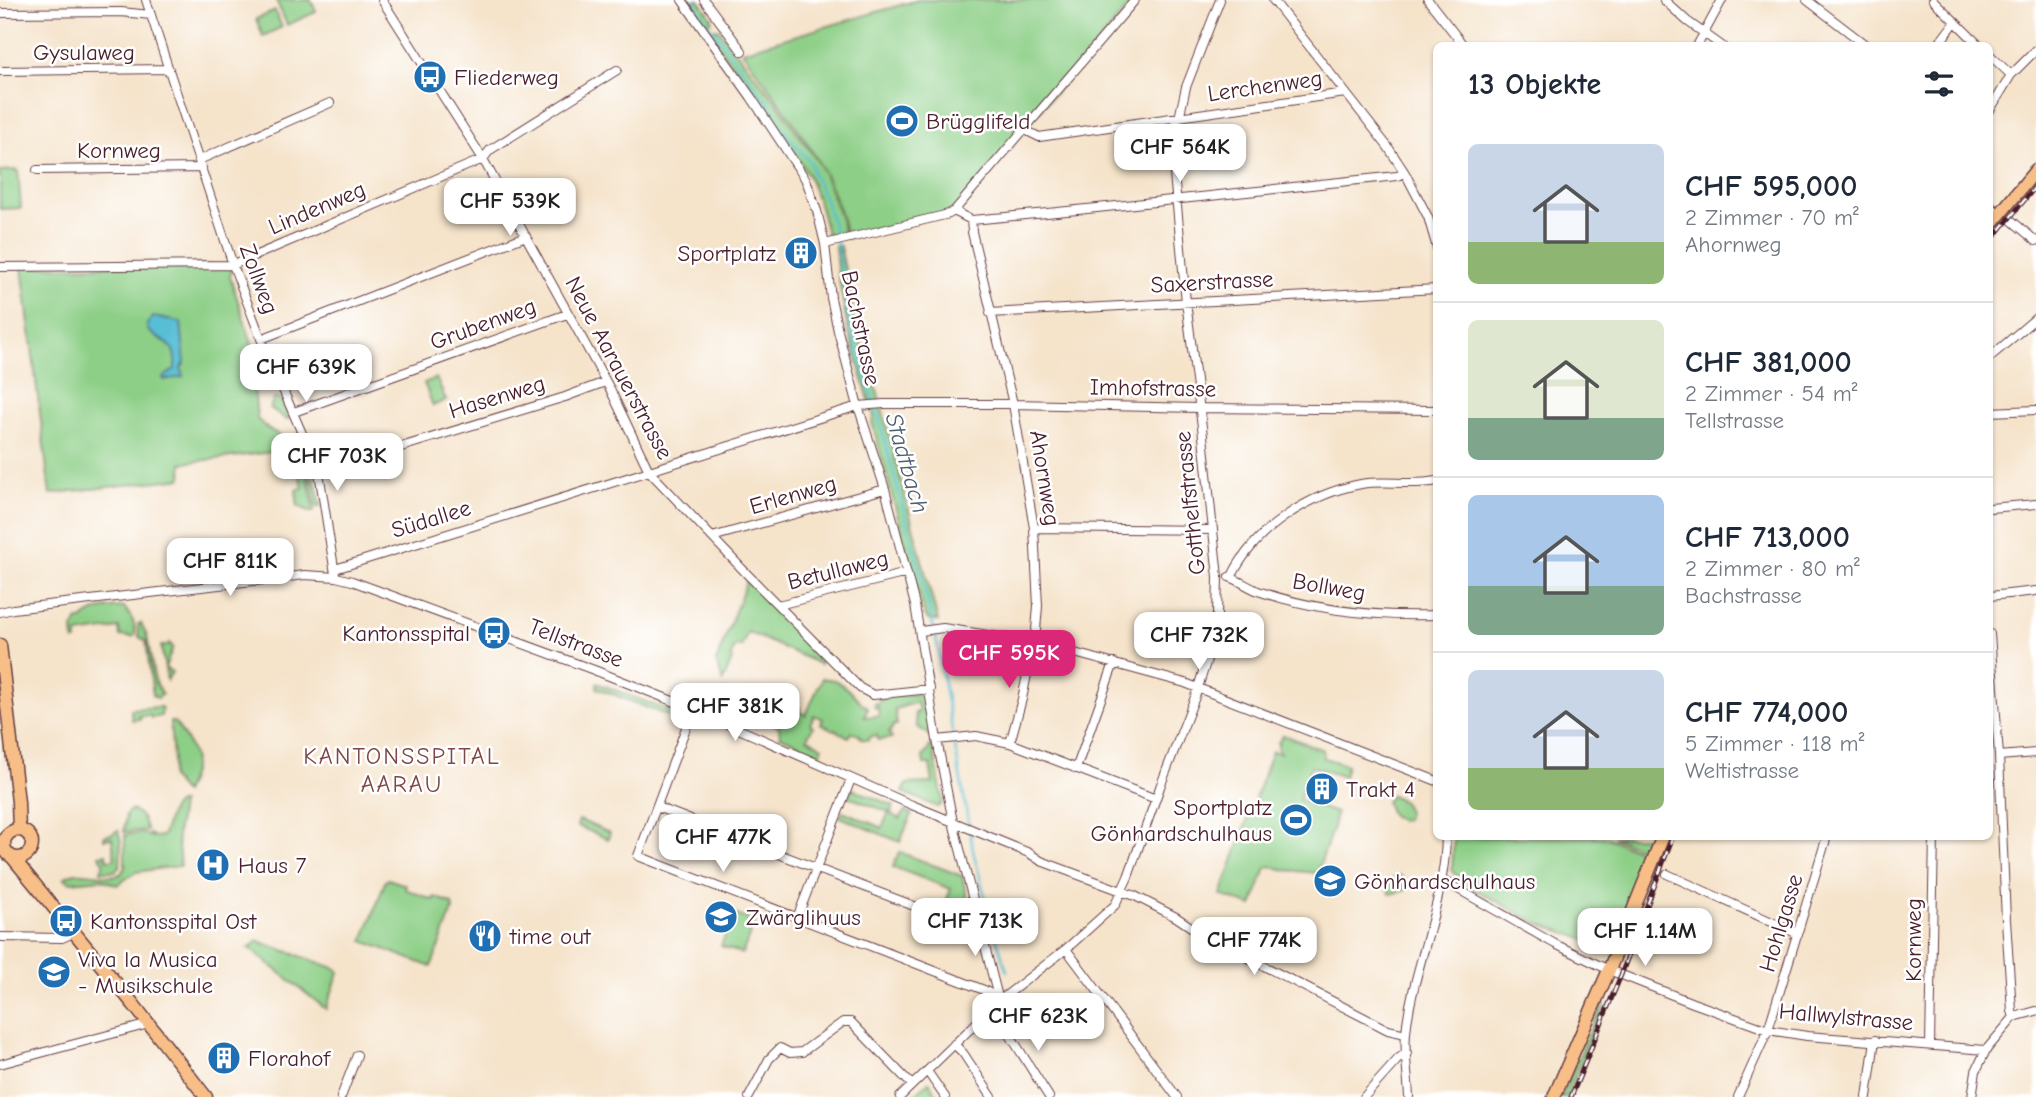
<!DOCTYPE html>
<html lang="de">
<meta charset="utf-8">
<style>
body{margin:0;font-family:"Comic Neue",sans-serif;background:#f6f6f7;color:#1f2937;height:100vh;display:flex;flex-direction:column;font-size:26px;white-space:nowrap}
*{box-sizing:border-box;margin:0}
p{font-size:23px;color:#747a83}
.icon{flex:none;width:38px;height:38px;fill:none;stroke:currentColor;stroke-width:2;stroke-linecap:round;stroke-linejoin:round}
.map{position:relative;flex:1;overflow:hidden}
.drawer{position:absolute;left:1433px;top:42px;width:560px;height:798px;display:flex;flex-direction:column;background:#fff;border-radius:10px;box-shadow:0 2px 5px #0004}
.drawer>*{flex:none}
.price{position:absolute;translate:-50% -60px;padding:0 16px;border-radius:14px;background:#fff;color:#222;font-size:23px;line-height:46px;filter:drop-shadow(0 2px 4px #0008)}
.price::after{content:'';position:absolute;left:50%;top:42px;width:21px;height:16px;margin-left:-10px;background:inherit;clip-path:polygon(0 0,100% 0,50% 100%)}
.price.selected{background:#db2777;color:#fff}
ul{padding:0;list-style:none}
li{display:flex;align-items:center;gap:21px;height:175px;padding:0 35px}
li+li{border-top:2px solid #e0e1e3}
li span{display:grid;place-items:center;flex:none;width:196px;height:140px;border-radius:10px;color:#555}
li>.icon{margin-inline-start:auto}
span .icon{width:84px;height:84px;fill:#fffc;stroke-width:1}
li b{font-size:30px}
h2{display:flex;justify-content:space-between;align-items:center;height:84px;padding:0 35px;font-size:30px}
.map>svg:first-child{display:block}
.green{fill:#8dcf87;stroke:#6c7759;stroke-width:2}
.water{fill:#57bed5;stroke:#506e80;stroke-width:2}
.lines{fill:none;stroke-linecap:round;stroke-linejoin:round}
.stream{stroke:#57bed5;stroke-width:2.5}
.street-casing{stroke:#643c43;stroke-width:10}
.secondary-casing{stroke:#643c43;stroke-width:13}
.primary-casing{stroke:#643c43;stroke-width:15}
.street{stroke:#fff;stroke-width:8}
.secondary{stroke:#fce5cf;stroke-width:10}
.primary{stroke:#f7be87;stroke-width:12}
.rail-casing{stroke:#4a1f2b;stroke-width:5}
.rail{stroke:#fff;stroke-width:2.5;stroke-dasharray:8;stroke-linecap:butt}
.labels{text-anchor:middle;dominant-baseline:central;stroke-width:5;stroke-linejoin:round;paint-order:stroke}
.street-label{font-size:23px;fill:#4a1f2b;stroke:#fff}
.poi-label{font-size:23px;fill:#4a1f2b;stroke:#fff;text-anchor:start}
.water-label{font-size:24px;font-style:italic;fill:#4f5f6f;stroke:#fff}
.neighbourhood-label{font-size:24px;letter-spacing:2px;fill:#7f4846;stroke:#fff}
</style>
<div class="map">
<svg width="2036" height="1097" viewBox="0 0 2036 1097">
<rect width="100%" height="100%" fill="#fff"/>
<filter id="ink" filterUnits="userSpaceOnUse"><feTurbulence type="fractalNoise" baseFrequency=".0143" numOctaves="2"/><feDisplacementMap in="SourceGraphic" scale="14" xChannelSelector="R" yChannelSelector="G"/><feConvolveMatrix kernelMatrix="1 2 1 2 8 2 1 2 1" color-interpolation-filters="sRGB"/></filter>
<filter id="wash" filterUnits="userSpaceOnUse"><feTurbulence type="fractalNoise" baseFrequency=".00686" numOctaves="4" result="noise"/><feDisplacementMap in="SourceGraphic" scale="28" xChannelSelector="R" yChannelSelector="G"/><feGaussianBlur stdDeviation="1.57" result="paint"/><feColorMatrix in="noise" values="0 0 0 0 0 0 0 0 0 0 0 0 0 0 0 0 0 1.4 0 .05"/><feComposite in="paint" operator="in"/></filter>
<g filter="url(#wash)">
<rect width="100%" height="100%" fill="#f5e3ca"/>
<path class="green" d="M276,0H311L316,12L287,25Z
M686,0H699L712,18L711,22L703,24Z
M918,0H1135L954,211L846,238C834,166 783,109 742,51Z
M275,11L282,27L263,36L256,19Z
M716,29L719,30L777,103L822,168L841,219L843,235L830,237L827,234L820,207L809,177L794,152L710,34L711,30Z
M18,170L21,208L0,209V171Z
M835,246H840L857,328L878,394L938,621L929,620L925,616L872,422L874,417L848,329L837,268Z
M233,265L230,277L261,371L253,377L257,419L268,429L293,442L297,449L182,463V478L50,494L22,267Z
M436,378L446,400L433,406L424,383Z
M274,399H278L284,402L289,418L287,420L270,408Z
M305,452L308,453L321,506L316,507Z
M301,453L305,463L314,511L311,512L298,506L296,490L303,488L294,455Z
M747,580L820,653L822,657L820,664L748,632L741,647L735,646L731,656L732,660L723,681L716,662Z
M124,607C131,616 136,624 135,635L132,637L120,636L119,628L77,634V641H74L73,629L78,620H82C94,608 108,608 124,607Z
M141,623L147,636L155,682L162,694L158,698L153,696L146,641L139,637L138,624Z
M169,643L173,647L165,668L172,672L167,680L161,646H168Z
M822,678C826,679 830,679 834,680C841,682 859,699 862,704L868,707L864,717L879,716L878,706L876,708L874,706L875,703L881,702L882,697L920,694C931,702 930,726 932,739L927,733L917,727L915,713L919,712L917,702L895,709L897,725H894L889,733L892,738L878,740L877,735L869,737L868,740L861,739L859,735L852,732L849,737L838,732L836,729L834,730L821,724L823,719L814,715L810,724L813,726L807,738L822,747L821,754L780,736L779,727L768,721L769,718L777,720L779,717L783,718L792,704L800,708L799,712L806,715Z
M597,683L675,713L678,714V720L597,688Z
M726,691L735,696L738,712L734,718L719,712H726L730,707Z
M748,693L760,699L757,706L760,708L759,711L765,716L764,720L750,714L744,697Z
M160,707L162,708L161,716L151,718L150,715L139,716L140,719L132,720L131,709Z
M170,722H174C181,730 191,746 193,756C196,765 188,785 184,793L171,778L173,758Z
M1283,735L1323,750L1324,758L1347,765L1344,777L1311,766L1299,800L1336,813L1333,827L1317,873L1286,870L1269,866L1266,868L1252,906L1221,895L1272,751L1280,753L1278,750V743Z
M931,744H932L943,799L941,805L937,807L903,792L907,784L933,783L930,764H924L923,756L927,752Z
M853,789L894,806L890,814L900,819L905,811L912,814L900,842L840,817L842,811L845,812L882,828L889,812L849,797L850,791Z
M1390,796C1401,797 1411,808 1406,819L1400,821L1391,814L1386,802Z
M178,803H181L177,836L180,866L136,872L117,885L102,879L70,882L64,878C81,865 103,881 121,874L125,867V835L143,833L151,837L150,834L155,837L162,836C169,825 166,812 178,803Z
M130,810C140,811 144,821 147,830L124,832L126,815Z
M579,820L610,833L608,839L577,826Z
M118,830L121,842L120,866L115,871H101L104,862L99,855L106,854L107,860L115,859L112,838L104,839V836L112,834Z
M1454,837H1606L1639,851L1640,848L1613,837H1656L1612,940L1604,946L1535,922L1463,883L1452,870Z
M899,852L962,876L971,913L969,920C964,922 961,922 958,918L960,910L945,904L951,889L893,867Z
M1399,875L1406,880V890L1390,894L1385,884Z
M388,879L406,885L405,889L433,900L435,897L452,904L453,909L431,967L363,941L385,882Z
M734,914L755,922L742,954L721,946Z
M258,941L337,969L339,972L326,1009L249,948Z
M1602,1004L1605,1005L1567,1097H1561Z
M929,1082L939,1097H912Z"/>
<path class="water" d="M153,317L181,322L185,363L181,368L183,377L164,380L163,378L175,369C177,338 163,347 147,329V324Z"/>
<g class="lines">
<path class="stream" d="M693,0L704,18L760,94L767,101L771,111L789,138L811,163L813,174L825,199L835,232L850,325L879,419L926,594L936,638L974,855L995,934L1007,971"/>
</g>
</g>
<g filter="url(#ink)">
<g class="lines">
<defs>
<path id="street" d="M146,0L233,265L265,349L319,472L335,574
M382,0L483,159L610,389L649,471L747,574L860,688L873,695L930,689
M682,0L751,97L806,180L817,211L825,244L831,298L838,331L858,406L885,489L915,605L937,740L953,822L999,1001
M704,0L742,51
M1273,0L1388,147L1405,173L1428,217L1437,248
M1428,0L1464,46
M1664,0L1687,21L1722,46
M1807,0L1867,46
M1933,0L1980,46
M0,13L121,12L151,15
M1697,46L1722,0
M1937,46L1955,22
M1990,55L2011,75
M0,71L169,69
M1990,110L2011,75L2036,50
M1025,130L1039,137L1345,93
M199,160L330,103
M37,170L202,168
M1990,206L1993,208
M954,211L971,220L983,219C1121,207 1259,190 1397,176L1405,173
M971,220L972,232L1013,404L1034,528L1038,606L1036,630L1022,699L1010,743
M2011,220L2036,241
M825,244L949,214L954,211L1135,0
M0,267L233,265L483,159L490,150L617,70
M990,313L1437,289
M261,339L526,236
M1990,357L2036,318
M294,412L567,314
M1990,412L2036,410
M319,472L565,397L605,382
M1990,508L2036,504
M1034,528L1212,530
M712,537L885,489
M335,569L858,406L884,404H1013L1199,408L1437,410
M1232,576C1256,528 1309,494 1361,484C1385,480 1412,486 1437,481
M1229,577C1239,580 1248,587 1258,591C1316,611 1376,617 1437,615
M1990,596L2036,591
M778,605L907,573
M0,612L13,609L305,575L336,577L352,581L594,670L693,709L912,805L1029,853L1041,861L1135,896L1176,917L1200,933L1388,1030L1406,1034
M921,631L943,628L1034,642L1185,683L1437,781
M1990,634L1999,756L2006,920L2012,1011L2014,1017
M693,709L638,856L984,990L993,995L999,1001
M937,740L976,736L1010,743L1156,799
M1999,756L2036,753
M1076,769L1114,663
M657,807L966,926L981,927
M1667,874L1798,934
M1442,880L1555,944L1609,970L1693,1003L1768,1030L1807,1036L1986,1050
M797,918L851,779
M0,937L62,938L75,932
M1066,949L1177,1097
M993,1008L1049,1097
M954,1044L963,1053L992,1097
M1930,1045L1934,836
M0,1064L149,1024
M927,1071L945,1097
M341,1097L357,1055
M749,1097L769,1059L780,1048L790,1053L802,1052L843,1022H851L912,1085
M900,1097L999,1001L1066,949L1115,905L1128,877L1160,787L1195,697L1209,653L1217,615L1218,577L1202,427L1186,302L1173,163L1175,136L1186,87L1220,0
M1364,1097L1399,1058L1407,1053
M1409,1097C1408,1076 1404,1053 1406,1032C1413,966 1445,904 1446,836
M1738,1097L1768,1030L1827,836
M1867,1097L1875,1040
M1972,1097L1976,1071L1986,1050L2014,1017L2036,1011"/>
<path id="secondary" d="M0,843L4,844"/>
<path id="primary" d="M1990,226L2036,170
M0,645L18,802L19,830
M4 844a14 14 0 1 1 28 0a14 14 0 1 1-28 0Z
M13,858L134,1005L206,1097
M1554,1097L1609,970L1663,836"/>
</defs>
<use href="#street" class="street-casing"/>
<use href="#secondary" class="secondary-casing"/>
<use href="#primary" class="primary-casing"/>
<use href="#street" class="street"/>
<use href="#secondary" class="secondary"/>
<use href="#primary" class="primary"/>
<defs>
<path id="rail" d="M1990,242L2036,186
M1571,1097L1621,975L1673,836"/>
</defs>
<use href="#rail" class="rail-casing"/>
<use href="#rail" class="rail"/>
</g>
</g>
<defs>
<symbol id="bus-disc" viewBox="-11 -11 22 22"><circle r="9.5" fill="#1f6fb2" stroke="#fff"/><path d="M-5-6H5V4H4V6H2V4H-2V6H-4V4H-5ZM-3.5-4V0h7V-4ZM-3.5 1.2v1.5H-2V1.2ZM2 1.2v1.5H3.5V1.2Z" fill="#fff"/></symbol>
<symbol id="stadium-disc" viewBox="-11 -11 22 22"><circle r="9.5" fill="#1f6fb2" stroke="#fff"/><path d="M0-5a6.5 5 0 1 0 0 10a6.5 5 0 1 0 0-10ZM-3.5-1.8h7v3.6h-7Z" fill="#fff"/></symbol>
<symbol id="building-disc" viewBox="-11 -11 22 22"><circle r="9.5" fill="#1f6fb2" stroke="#fff"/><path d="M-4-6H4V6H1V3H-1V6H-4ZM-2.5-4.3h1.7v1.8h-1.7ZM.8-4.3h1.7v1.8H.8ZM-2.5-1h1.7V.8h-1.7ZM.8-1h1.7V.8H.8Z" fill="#fff"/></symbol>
<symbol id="hospital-disc" viewBox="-11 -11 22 22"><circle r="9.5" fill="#1f6fb2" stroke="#fff"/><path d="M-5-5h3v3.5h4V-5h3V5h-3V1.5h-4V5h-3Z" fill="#fff"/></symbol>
<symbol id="school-disc" viewBox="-11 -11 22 22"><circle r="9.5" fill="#1f6fb2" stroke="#fff"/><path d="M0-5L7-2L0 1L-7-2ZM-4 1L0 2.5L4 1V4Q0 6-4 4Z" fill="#fff"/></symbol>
<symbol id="restaurant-disc" viewBox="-11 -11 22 22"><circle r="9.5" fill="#1f6fb2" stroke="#fff"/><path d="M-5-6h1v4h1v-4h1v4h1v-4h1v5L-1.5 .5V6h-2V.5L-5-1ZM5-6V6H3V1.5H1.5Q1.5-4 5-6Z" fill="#fff"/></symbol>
</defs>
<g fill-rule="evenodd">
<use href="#bus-disc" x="411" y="58" width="38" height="38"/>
<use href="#stadium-disc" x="883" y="102" width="38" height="38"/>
<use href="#building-disc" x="782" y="234" width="38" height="38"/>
<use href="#bus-disc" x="475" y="614" width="38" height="38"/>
<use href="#building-disc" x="1303" y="770" width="38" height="38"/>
<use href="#stadium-disc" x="1277" y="801" width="38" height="38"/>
<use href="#hospital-disc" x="194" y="846" width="38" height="38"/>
<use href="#school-disc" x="1311" y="862" width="38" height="38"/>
<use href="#school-disc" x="702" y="898" width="38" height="38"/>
<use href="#bus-disc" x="47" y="902" width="38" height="38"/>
<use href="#restaurant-disc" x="466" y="917" width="38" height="38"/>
<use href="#school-disc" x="35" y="953" width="38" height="38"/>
<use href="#building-disc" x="205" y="1039" width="38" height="38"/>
</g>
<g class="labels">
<g class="street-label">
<text x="84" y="52">Gysulaweg</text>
<text transform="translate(1265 86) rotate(-8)">Lerchenweg</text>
<text x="119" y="150">Kornweg</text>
<text transform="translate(317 208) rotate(-23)">Lindenweg</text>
<text transform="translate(259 279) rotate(70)">Zollweg</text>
<text transform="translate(1212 282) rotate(-3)">Saxerstrasse</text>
<text transform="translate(483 324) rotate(-20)">Grubenweg</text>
<text transform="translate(861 328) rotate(78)">Bachstrasse</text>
<text transform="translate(619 368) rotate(62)">Neue Aarauerstrasse</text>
<text transform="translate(1153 388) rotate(1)">Imhofstrasse</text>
<text transform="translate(497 397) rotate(-17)">Hasenweg</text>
<text transform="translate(1045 478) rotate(81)">Ahornweg</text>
<text transform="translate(793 495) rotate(-16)">Erlenweg</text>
<text transform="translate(1190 503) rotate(-96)">Gotthelfstrasse</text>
<text transform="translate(431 519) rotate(-17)">Südallee</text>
<text transform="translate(838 570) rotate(-14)">Betullaweg</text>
<text transform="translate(1329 587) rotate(10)">Bollweg</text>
<text transform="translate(576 643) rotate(21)">Tellstrasse</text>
<text transform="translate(1781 923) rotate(-73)">Hohlgasse</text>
<text transform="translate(1913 940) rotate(-90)">Kornweg</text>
<text transform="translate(1846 1017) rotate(5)">Hallwylstrasse</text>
</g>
<g class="poi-label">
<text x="454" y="77">Fliederweg</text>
<text x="926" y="121">Brügglifeld</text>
<text x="776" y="253" text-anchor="end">Sportplatz</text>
<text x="470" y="633" text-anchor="end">Kantonsspital</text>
<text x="1346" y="789">Trakt 4</text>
<text x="1272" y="807" text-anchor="end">Sportplatz<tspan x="1272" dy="26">Gönhardschulhaus</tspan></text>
<text x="238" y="865">Haus 7</text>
<text x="1354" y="881">Gönhardschulhaus</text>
<text x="746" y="917">Zwärglihuus</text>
<text x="90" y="921">Kantonsspital Ost</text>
<text x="510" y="936">time out</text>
<text x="78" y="959">Viva la Musica<tspan x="78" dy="26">- Musikschule</tspan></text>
<text x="248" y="1058">Florahof</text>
</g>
<g class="water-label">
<text transform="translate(907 463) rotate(74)">Stadtbach</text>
</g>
<g class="neighbourhood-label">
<text x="402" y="756">KANTONSSPITAL<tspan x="402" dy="28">AARAU</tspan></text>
</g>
</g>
</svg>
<b class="price" style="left:1180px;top:184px">CHF 564K</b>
<b class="price" style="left:510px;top:238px">CHF 539K</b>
<b class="price" style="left:306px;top:404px">CHF 639K</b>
<b class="price" style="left:337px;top:493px">CHF 703K</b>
<b class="price" style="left:230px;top:598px">CHF 811K</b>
<b class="price" style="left:1199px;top:672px">CHF 732K</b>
<b class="price selected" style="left:1009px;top:690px">CHF 595K</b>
<b class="price" style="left:735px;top:743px">CHF 381K</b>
<b class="price" style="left:723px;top:874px">CHF 477K</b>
<b class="price" style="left:975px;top:958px">CHF 713K</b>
<b class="price" style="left:1645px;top:968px">CHF 1.14M</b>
<b class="price" style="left:1254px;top:977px">CHF 774K</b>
<b class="price" style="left:1038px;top:1053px">CHF 623K</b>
<section class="drawer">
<h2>13 Objekte<svg class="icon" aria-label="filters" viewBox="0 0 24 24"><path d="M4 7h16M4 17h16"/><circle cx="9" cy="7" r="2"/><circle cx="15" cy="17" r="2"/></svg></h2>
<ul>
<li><span style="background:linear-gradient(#c9d6e8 70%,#8fb573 0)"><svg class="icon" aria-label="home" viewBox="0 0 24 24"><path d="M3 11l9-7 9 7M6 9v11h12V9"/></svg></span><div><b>CHF 595,000</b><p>2 Zimmer · 70 m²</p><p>Ahornweg</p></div></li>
<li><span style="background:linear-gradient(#dfe7d0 70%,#7fa58c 0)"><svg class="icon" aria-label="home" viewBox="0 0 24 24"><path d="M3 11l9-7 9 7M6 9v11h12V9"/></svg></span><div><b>CHF 381,000</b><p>2 Zimmer · 54 m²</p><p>Tellstrasse</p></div></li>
<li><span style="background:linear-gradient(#a9c7e8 65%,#7fa58c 0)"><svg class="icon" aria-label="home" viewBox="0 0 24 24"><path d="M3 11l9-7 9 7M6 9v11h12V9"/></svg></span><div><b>CHF 713,000</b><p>2 Zimmer · 80 m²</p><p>Bachstrasse</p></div></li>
<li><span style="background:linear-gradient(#c9d6e8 70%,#8fb573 0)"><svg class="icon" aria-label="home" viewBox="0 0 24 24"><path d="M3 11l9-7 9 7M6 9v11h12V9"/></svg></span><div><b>CHF 774,000</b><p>5 Zimmer · 118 m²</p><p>Weltistrasse</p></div></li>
</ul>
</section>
</div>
